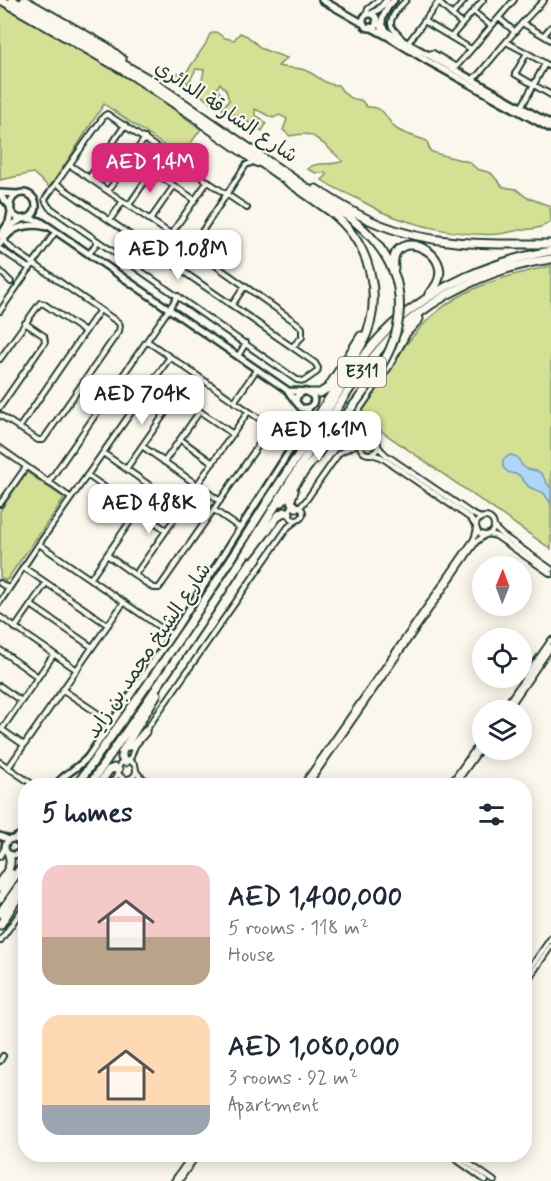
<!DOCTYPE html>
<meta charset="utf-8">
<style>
body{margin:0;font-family:Mynerve,"Playpen Sans Arabic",sans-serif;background:#f6f6f7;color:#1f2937;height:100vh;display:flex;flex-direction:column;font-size:22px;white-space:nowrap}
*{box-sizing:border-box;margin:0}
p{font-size:20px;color:#747a83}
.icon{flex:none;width:33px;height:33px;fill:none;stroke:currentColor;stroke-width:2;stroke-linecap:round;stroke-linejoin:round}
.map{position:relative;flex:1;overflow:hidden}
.panel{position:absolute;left:18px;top:778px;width:514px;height:384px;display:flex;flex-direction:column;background:#fff;border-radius:24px;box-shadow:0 3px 15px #0003}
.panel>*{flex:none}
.needle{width:39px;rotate:1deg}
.tools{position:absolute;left:472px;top:556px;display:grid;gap:12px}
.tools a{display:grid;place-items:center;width:60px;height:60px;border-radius:50%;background:#fff;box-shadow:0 3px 15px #0003;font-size:30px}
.price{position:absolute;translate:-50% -51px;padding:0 14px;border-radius:12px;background:#fff;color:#222;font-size:20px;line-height:39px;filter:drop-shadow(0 2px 3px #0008)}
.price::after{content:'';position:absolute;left:50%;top:36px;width:18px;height:14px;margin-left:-9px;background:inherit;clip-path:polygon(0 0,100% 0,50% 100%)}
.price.on{background:#db2777;color:#fff}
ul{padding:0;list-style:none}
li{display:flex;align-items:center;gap:18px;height:150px;padding:0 24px}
li span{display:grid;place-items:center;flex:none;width:168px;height:120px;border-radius:18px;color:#555}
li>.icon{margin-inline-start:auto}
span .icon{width:72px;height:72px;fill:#fffc;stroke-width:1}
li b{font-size:26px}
h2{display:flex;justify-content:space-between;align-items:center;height:72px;padding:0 24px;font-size:26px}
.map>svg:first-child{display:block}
.green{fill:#d4e093;stroke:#7a8e64;stroke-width:1.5}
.water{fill:#afd5f8;stroke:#7598aa;stroke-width:1.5}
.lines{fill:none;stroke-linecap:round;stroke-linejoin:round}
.minor-casing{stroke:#1f3d34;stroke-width:8}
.major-casing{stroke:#1f3d34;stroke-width:10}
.highway-casing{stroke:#1f3d34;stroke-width:11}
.minor{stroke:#fbf7ec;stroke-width:4}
.major{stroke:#fbf7ec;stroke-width:5}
.highway{stroke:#fbf7ec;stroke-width:7}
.highway-bridge-casing{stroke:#1f3d34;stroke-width:11;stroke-linecap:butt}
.highway-bridge{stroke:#fbf7ec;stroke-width:7}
.labels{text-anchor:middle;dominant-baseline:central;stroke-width:4.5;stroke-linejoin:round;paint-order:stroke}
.shield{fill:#fbf7ec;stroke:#61756b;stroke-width:1.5}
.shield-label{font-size:18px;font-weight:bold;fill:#1f3d34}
.street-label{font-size:20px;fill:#1f3d34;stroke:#fbf7ec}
</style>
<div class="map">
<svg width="551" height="1181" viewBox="0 0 551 1181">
<rect width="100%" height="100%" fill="#fbf7ec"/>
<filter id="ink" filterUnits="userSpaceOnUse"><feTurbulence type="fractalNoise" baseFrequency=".0167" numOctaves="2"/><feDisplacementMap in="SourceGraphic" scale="12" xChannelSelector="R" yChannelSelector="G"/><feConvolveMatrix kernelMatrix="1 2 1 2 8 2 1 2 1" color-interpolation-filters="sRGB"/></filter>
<g filter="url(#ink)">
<path class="green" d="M0,4L111,67L155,96L201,129L181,157L104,104L50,188L33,173L0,180Z
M216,32L225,38L234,40L240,33L247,36L262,49L287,58L278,66C289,69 297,66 307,71C320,77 324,85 338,85C345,95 349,99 361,100L367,107C388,106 385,122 398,130C407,135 417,137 427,141L430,151L438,154L469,162L477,169L491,173L503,187L516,189L526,197L550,206L551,221C542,229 532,229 521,230C514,231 506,233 499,234C462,237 416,226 382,212C374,208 366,203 358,199C345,192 334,189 322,180L327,175L325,173H316L307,169C318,160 331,167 343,161C334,154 321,139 310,135C304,133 296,135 290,136L283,130L287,119L280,115L273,118L255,109V115L262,119L266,124L262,131L240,117L222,109L229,100L226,90L220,83L217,89L222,95L211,104L195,90L202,81L204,70L196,69L188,84L185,78L174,79L171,74L186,73L205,45L210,34Z
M551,266V549L361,417L360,409C381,379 401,347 427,321C459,288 507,275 551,266Z
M362 444a7 7 0 1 1 14 0a7 7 0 1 1-14 0Z
M26,473H28L64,498V499L6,581L0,577V511Z"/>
<path class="water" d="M510,455C521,456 517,461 524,467C529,471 534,469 539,472C544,474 545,483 551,488V504L544,493L529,487L519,475C510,473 501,472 503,460Z"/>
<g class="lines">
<defs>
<path id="minor" d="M438,2L462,24
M473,11L491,26
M366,15L368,9L379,0
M452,15L465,0
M499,18L515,32
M424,21L471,49
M522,23L551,40
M544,35L551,27
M451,37L483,0
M402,39C399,34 395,32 392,27C387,18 401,6 406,0
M506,42L527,53L551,67
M408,43L440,0
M527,53L515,74L551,95
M428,54L433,53L456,67
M456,67L514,0
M472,79L478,75L522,23L544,0
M521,108L545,64
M200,124L257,164
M132,157L195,200
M70,165L191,248L298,324L302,328V337L292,347
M89,178L125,125
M57,184L315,363L318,368L317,372L304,381L297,380L49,207L46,202L45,199L104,116L107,114L247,208
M108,191L145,138
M129,205L152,171
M110,220L123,201
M150,220L174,186
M171,234L208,181
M191,248L246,165L253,162
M0,249L30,269
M89,254L98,241
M171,262L184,243
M0,271L11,282
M232,305L245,286
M0,311L56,231
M238,356L246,343
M0,359L40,303L44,304L85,332
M154,380L233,434
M83,383L106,400
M111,393L134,409
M234,402L257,369
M0,407L45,342L44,336L25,323
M0,415L38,440H43L119,331L120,326L119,323L11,248L3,240
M19,428L100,310
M360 445a9 9 0 1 1 18 0a9 9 0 1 1-18 0Z
M180,439L213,463
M377,444L381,450L386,455L472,514L481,518
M142,446L220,501
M0,448L71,498
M103,453L204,523
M371,454L381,457L470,518L476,526
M164,462L200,411
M126,469L177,396
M87,475L166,530
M48,483L178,296
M197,485L248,412
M0,504L26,467
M289 513a7 7 0 1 1 14 0a7 7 0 1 1-14 0Z
M297,507L302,505L307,499L339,453L355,445L361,440
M214,510L240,528
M476 526a9 9 0 1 1 18 0a9 9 0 1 1-18 0Z
M494,527L502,535L551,569
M488,534L496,536L551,574
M39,544L164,630L173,634
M107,555L153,588H159L269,430L267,424L147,341
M23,567L108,625
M135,575L182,508
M91,578L138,510
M0,583L9,589
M0,602L39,544L170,357
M31,605L92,647
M0,617L77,670
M15,628L46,583
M0,650L38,677
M0,686L21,701
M63,690L112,723
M502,711L551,640
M507,711L551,647
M1,729L24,745
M2,729L54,654
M144,733L288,527L297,520
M128,761L131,757L135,746
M118 770a9 9 0 1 1 18 0a9 9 0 1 1-18 0Z
M0,762L35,786
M8,768L124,602
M136,771L140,776L153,786
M132,779L138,781L145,786
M107,786L115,779L118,772
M302,786L474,539L477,529
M307,786L476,542L485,535
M449,786L483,738
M454,786L483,745
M0,856L4,849
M0,941L26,904
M525,976L551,938
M525,984L551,946
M0,1061L3,1056
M450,1155L486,1181
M457,1155L494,1181
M174,1181L192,1155
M179,1181L197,1155"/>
<path id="major" d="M322,0L364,24
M387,8L394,0
M371,14L379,9L387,0
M363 21a7 7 0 1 1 14 0a7 7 0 1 1-14 0Z
M376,22L384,30L551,124
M370,27L387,36L426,60L551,129
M386,30C378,21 384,15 388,7
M0,193L18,194
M10 206a13 13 0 1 1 26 0a13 13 0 1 1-26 0Z
M0,195L11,207
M25,218L40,221L51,228L287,390L296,402
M0,236L9,222L11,212
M4,239C6,237 8,234 11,232C19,225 37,224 46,227
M0,244L12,225L22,219
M288,391C294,392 304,390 309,393C319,399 312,410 301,408L296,402L297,396L303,392
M55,786C64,773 78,769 88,757L178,626L301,433L305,416L309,408
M0,836L9,840
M5 847a8 8 0 1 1 16 0a8 8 0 1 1-16 0Z
M13,839L19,836L26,829"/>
<path id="highway" d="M1,0L133,76L217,132L331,212C371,244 386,300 361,346L304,439
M12,0L149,79L353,220C373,236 388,255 396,279
M24,0L107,47L122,59
M316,189C337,203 358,216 381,225C436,247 493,244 551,244
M394,268C388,221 468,255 429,294
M310,393H320L328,388L361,336
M369,436C357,432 353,423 356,412L388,366L406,333L419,319
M294,491L291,499L292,503L296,507
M282,502L344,418
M250,553L279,515L284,512L289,513
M128,743V746H133L145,732
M125,762L122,758V752L157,694
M76,786C112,735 148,685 183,633C223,574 259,513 299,454C329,410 353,361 392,325C436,285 493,261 551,251
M89,786C139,712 191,640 239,564C269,516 298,469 328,422C349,390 369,357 397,331C439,293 494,267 551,259
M98,786L109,770L114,768L118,770
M21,844H26
M0,882C6,873 13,866 9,855
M0,888L12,874
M0,898L26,860
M0,913L26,876
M0,925L26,885"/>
</defs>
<use href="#minor" class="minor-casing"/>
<use href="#major" class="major-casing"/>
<use href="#highway" class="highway-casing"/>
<use href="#minor" class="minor"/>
<use href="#major" class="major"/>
<use href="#highway" class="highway"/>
<defs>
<path id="highway-bridge" d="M344,418C376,375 411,337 396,279"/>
</defs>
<use href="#highway-bridge" class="highway-bridge-casing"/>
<use href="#highway-bridge" class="highway-bridge"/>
</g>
</g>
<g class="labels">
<rect class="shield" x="338" y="357" width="48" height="30" rx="4.5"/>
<g class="shield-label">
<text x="362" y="372">E311</text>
</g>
<g class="street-label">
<text transform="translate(226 112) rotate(34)">شارع الشارقة الدائري</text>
<text transform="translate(149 651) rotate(-56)">شارع الشيخ محمد بن زايد</text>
</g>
</g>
</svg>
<div class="tools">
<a><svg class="needle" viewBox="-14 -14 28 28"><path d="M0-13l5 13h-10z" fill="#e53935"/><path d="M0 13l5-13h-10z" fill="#747a83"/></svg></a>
<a><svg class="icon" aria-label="locate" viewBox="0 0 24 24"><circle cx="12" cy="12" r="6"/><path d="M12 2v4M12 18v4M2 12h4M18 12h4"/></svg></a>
<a><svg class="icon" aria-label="layers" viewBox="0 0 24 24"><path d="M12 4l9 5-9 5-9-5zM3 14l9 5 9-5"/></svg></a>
</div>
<b class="price on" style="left:150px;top:194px">AED 1.4M</b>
<b class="price" style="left:178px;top:281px">AED 1.08M</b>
<b class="price" style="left:142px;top:426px">AED 704K</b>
<b class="price" style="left:319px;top:462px">AED 1.61M</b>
<b class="price" style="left:149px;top:535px">AED 488K</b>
<section class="panel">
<h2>5 homes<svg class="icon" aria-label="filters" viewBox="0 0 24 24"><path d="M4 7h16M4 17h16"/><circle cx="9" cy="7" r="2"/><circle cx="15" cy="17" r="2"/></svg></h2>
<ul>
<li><span style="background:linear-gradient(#f6c9c9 60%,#b9a48a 0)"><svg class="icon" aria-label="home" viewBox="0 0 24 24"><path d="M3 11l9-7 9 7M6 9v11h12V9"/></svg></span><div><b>AED 1,400,000</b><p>5 rooms · 118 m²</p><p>House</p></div></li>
<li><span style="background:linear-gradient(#ffd9b3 75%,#9aa5b1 0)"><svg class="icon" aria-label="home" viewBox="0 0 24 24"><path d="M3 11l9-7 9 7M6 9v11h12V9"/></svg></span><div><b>AED 1,080,000</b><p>3 rooms · 92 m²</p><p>Apartment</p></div></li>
</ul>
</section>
</div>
